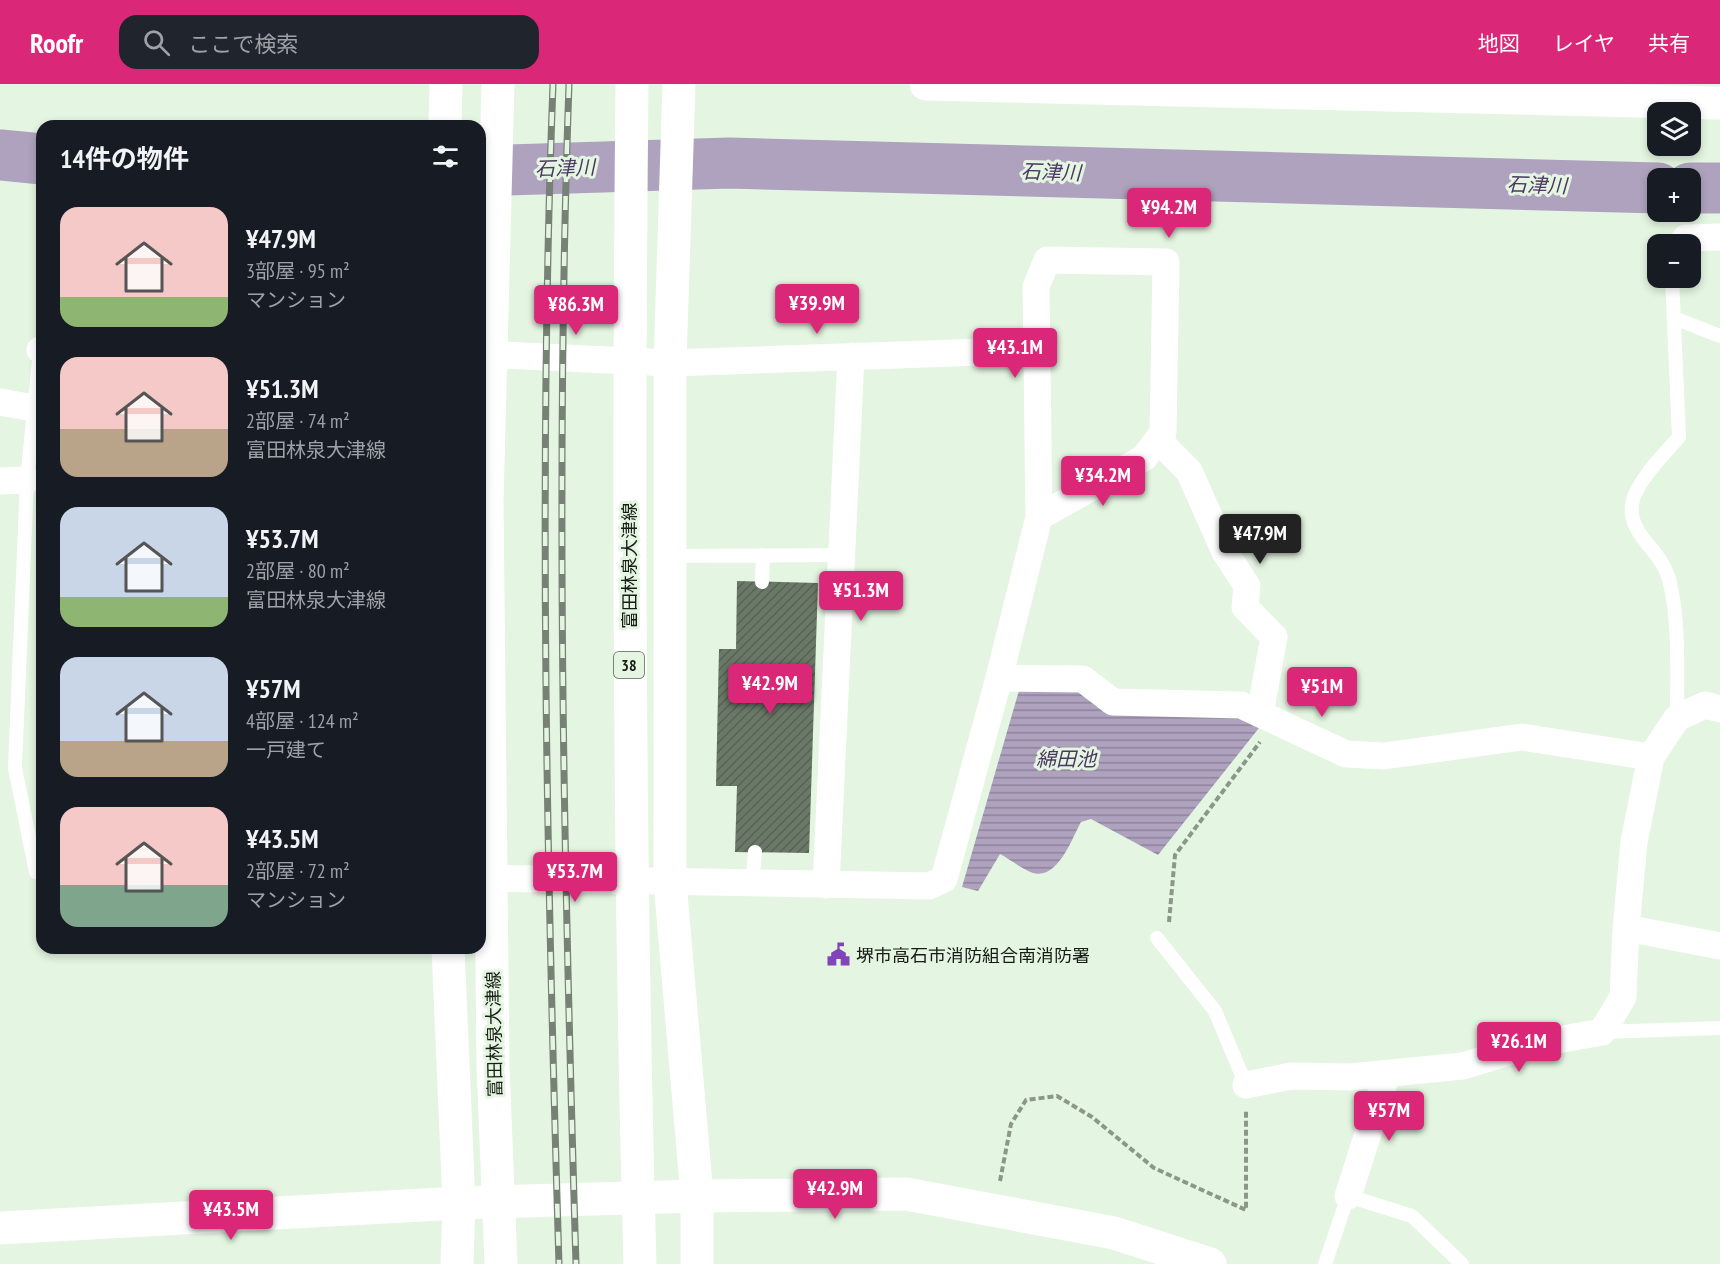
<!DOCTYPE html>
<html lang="ja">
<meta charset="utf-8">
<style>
body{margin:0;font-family:"PT Sans Narrow","Noto Sans JP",sans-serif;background:#20242c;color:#f1f3f6;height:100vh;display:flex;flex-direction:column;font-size:22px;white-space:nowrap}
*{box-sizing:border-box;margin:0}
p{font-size:20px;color:#9ea1a6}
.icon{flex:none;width:33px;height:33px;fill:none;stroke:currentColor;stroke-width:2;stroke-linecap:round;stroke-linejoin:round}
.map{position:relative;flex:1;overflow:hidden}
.side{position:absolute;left:36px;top:36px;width:450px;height:834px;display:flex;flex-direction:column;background:#171b24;border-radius:18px;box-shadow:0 3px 9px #0003}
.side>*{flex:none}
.buttons{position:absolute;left:1647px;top:18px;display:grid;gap:12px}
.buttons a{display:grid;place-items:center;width:54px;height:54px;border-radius:12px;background:#171b24;box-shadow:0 3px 9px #0003;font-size:30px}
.price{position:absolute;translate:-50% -51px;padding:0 14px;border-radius:6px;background:#db2777;color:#fff;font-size:20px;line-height:39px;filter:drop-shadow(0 2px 3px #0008)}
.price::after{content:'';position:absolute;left:50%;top:36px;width:18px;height:14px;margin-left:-9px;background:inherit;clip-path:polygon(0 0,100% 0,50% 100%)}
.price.current{background:#222;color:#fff}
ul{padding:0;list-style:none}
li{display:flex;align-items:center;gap:18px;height:150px;padding:0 24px}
li span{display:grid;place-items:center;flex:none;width:168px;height:120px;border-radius:18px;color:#555}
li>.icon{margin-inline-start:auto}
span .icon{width:72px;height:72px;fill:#fffc;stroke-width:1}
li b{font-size:26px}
h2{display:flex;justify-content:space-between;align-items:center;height:72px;padding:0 24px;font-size:26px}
header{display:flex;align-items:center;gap:36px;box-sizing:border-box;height:84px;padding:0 30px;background:#db2777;color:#fff}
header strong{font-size:28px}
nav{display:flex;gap:33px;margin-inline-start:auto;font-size:21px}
.search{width:420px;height:54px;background:#20242c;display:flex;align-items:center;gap:15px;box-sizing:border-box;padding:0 21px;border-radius:18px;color:#9ea1a6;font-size:22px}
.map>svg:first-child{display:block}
.water{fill:url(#water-rules)}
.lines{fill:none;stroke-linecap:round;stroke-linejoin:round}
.river{stroke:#aea2bf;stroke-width:51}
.building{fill:url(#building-hatch)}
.path{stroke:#8b9789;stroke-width:4;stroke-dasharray:6 3;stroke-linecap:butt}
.service{stroke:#fff;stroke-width:14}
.minor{stroke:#fff;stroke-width:27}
.tertiary{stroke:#fff;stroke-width:33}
.primary{stroke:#fff;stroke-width:33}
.rail-casing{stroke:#778175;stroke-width:7}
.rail{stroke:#e4f5e1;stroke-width:4.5;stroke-dasharray:14;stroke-linecap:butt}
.labels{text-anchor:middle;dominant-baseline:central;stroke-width:6;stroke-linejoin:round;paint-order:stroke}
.shield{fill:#e4f5e1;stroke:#545d53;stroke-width:1.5}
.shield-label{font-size:16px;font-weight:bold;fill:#171c16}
.street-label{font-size:18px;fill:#171c16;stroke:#e4f5e1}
.poi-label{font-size:18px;fill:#171c16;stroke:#e4f5e1;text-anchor:start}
.water-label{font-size:20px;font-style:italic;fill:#4c3862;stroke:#e4f5e1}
</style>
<header>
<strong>Roofr</strong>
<div class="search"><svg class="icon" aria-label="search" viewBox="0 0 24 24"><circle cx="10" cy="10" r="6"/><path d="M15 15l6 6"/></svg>ここで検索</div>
<nav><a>地図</a><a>レイヤ</a><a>共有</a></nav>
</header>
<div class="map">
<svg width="1720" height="1180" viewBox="0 0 1720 1180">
<defs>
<pattern id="water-rules" width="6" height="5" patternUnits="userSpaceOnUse" patternTransform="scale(1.5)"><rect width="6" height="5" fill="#aea2bf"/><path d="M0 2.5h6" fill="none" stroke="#8d839a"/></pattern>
<pattern id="building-hatch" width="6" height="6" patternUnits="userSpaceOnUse" patternTransform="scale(1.5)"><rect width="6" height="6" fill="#6a7867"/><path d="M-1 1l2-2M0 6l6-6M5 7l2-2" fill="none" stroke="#566254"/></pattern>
</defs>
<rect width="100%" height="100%" fill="#e4f5e1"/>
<path class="water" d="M1020,603L1082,608L1244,633L1259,644L1158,771L1091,735L1081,738C1072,754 1058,796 1033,789C1022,785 1011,776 1000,770L978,807L962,803Z"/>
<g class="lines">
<path class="river" d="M0,71L42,75
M480,87L729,79L1658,104
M1690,104H1720"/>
</g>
<path class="building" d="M737,497L818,499L809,769L735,768L737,702H716L719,565H736Z"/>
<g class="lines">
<path class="path" d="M1169,838L1175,771L1260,658
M1000,1097L1011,1040L1026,1016L1057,1012L1092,1033L1154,1084L1246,1126V1026"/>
<path class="service" d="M1672,194L1679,353C1665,369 1635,399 1632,420C1628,451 1660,465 1668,492C1680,532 1677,592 1677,634
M1674,234L1720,252
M40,266L27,396L15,684L36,788H42
M670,472L842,471
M762,498L763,471
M752,800L755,768
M1157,854L1215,927L1246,1001
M1602,948L1720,944
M1325,1180L1348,1112L1412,1132L1462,1180"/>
<path class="minor" d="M1681,160L1686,154L1720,153
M40,266H42
M480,270L670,279L1037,266
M0,318L34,324
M1158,356L1189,387L1225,468L1247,502L1245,523L1274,553L1260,630
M0,397L27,396
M999,594L1083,595L1113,618L1241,621L1346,670L1384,672L1522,653L1651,673
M480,794L929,802L944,795L999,594L1039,433L1036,203L1047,176L1166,178L1163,349L1144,374L1039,433
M826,801L851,272
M1626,844L1634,758L1651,673L1677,634L1705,621L1720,625
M1246,1001L1291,992L1350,993L1463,982L1535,960L1602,948L1623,913L1626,844L1720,862
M1348,1112L1387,990"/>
<path class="tertiary" d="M0,1144L459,1119L697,1112L906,1110L1114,1149L1210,1180"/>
<path class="primary" d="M498,0L487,418L493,982L501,1180
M632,0C628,394 629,787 640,1180
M679,0L670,279V798L697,1112V1180
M926,0L1720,19
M445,42L446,0
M448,864L459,1119L457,1180"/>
<defs>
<path id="rail" d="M553,0C538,393 547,787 559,1180
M569,0C555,393 564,787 576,1180"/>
</defs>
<use href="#rail" class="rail-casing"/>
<use href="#rail" class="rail"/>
</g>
<defs>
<symbol id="civic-bare" viewBox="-9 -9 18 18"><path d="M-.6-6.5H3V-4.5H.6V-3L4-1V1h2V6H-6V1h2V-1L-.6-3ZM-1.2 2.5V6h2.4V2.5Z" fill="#8244b9" stroke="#e4f5e1" stroke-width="2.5" paint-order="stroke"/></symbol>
</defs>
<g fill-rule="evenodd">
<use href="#civic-bare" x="822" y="854" width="33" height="33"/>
</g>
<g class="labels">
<rect class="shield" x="614" y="568" width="30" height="26" rx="4.5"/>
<g class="shield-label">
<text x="629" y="581">38</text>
</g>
<g class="street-label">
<text transform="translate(629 482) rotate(-90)">富田林泉大津線</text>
<text transform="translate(494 950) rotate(-91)">富田林泉大津線</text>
</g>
<g class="poi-label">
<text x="856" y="871">堺市高石市消防組合南消防署</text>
</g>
<g class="water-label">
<text transform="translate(565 84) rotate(-2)">石津川</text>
<text transform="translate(1051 88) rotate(2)">石津川</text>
<text transform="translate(1537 101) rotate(2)">石津川</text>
<text x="1066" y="675">綿田池</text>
</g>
</g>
</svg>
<div class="buttons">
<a><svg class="icon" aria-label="layers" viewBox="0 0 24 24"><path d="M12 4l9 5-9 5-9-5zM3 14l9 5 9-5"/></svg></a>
<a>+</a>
<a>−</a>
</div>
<b class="price" style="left:1169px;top:155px">¥94.2M</b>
<b class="price" style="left:817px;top:251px">¥39.9M</b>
<b class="price" style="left:576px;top:252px">¥86.3M</b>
<b class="price" style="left:1015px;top:295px">¥43.1M</b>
<b class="price" style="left:1103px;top:423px">¥34.2M</b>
<b class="price current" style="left:1260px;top:481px">¥47.9M</b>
<b class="price" style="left:861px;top:538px">¥51.3M</b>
<b class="price" style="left:770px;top:631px">¥42.9M</b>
<b class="price" style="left:1322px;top:634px">¥51M</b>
<b class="price" style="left:575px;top:819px">¥53.7M</b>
<b class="price" style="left:1519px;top:989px">¥26.1M</b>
<b class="price" style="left:1389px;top:1058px">¥57M</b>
<b class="price" style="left:835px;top:1136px">¥42.9M</b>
<b class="price" style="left:231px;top:1157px">¥43.5M</b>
<section class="side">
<h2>14件の物件<svg class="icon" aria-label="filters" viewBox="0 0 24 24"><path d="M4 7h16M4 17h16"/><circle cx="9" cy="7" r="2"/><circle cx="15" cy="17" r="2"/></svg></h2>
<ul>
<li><span style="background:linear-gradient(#f6c9c9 75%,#8fb573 0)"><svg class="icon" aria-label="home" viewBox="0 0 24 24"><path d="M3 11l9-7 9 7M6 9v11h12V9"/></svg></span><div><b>¥47.9M</b><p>3部屋 · 95 m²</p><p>マンション</p></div></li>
<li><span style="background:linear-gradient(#f6c9c9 60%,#b9a48a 0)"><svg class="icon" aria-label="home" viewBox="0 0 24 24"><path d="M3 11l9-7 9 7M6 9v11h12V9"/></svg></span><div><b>¥51.3M</b><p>2部屋 · 74 m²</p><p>富田林泉大津線</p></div></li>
<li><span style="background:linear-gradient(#c9d6e8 75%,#8fb573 0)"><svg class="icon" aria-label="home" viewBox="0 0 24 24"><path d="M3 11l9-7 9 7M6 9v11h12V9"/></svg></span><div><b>¥53.7M</b><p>2部屋 · 80 m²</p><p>富田林泉大津線</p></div></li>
<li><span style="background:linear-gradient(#c9d6e8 70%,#b9a48a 0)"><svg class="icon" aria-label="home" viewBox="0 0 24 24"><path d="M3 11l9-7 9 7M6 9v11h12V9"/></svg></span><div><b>¥57M</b><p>4部屋 · 124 m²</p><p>一戸建て</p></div></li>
<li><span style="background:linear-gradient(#f6c9c9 65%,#7fa58c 0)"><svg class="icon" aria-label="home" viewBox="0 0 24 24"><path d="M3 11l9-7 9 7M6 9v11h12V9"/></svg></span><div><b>¥43.5M</b><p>2部屋 · 72 m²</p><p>マンション</p></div></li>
</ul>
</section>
</div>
